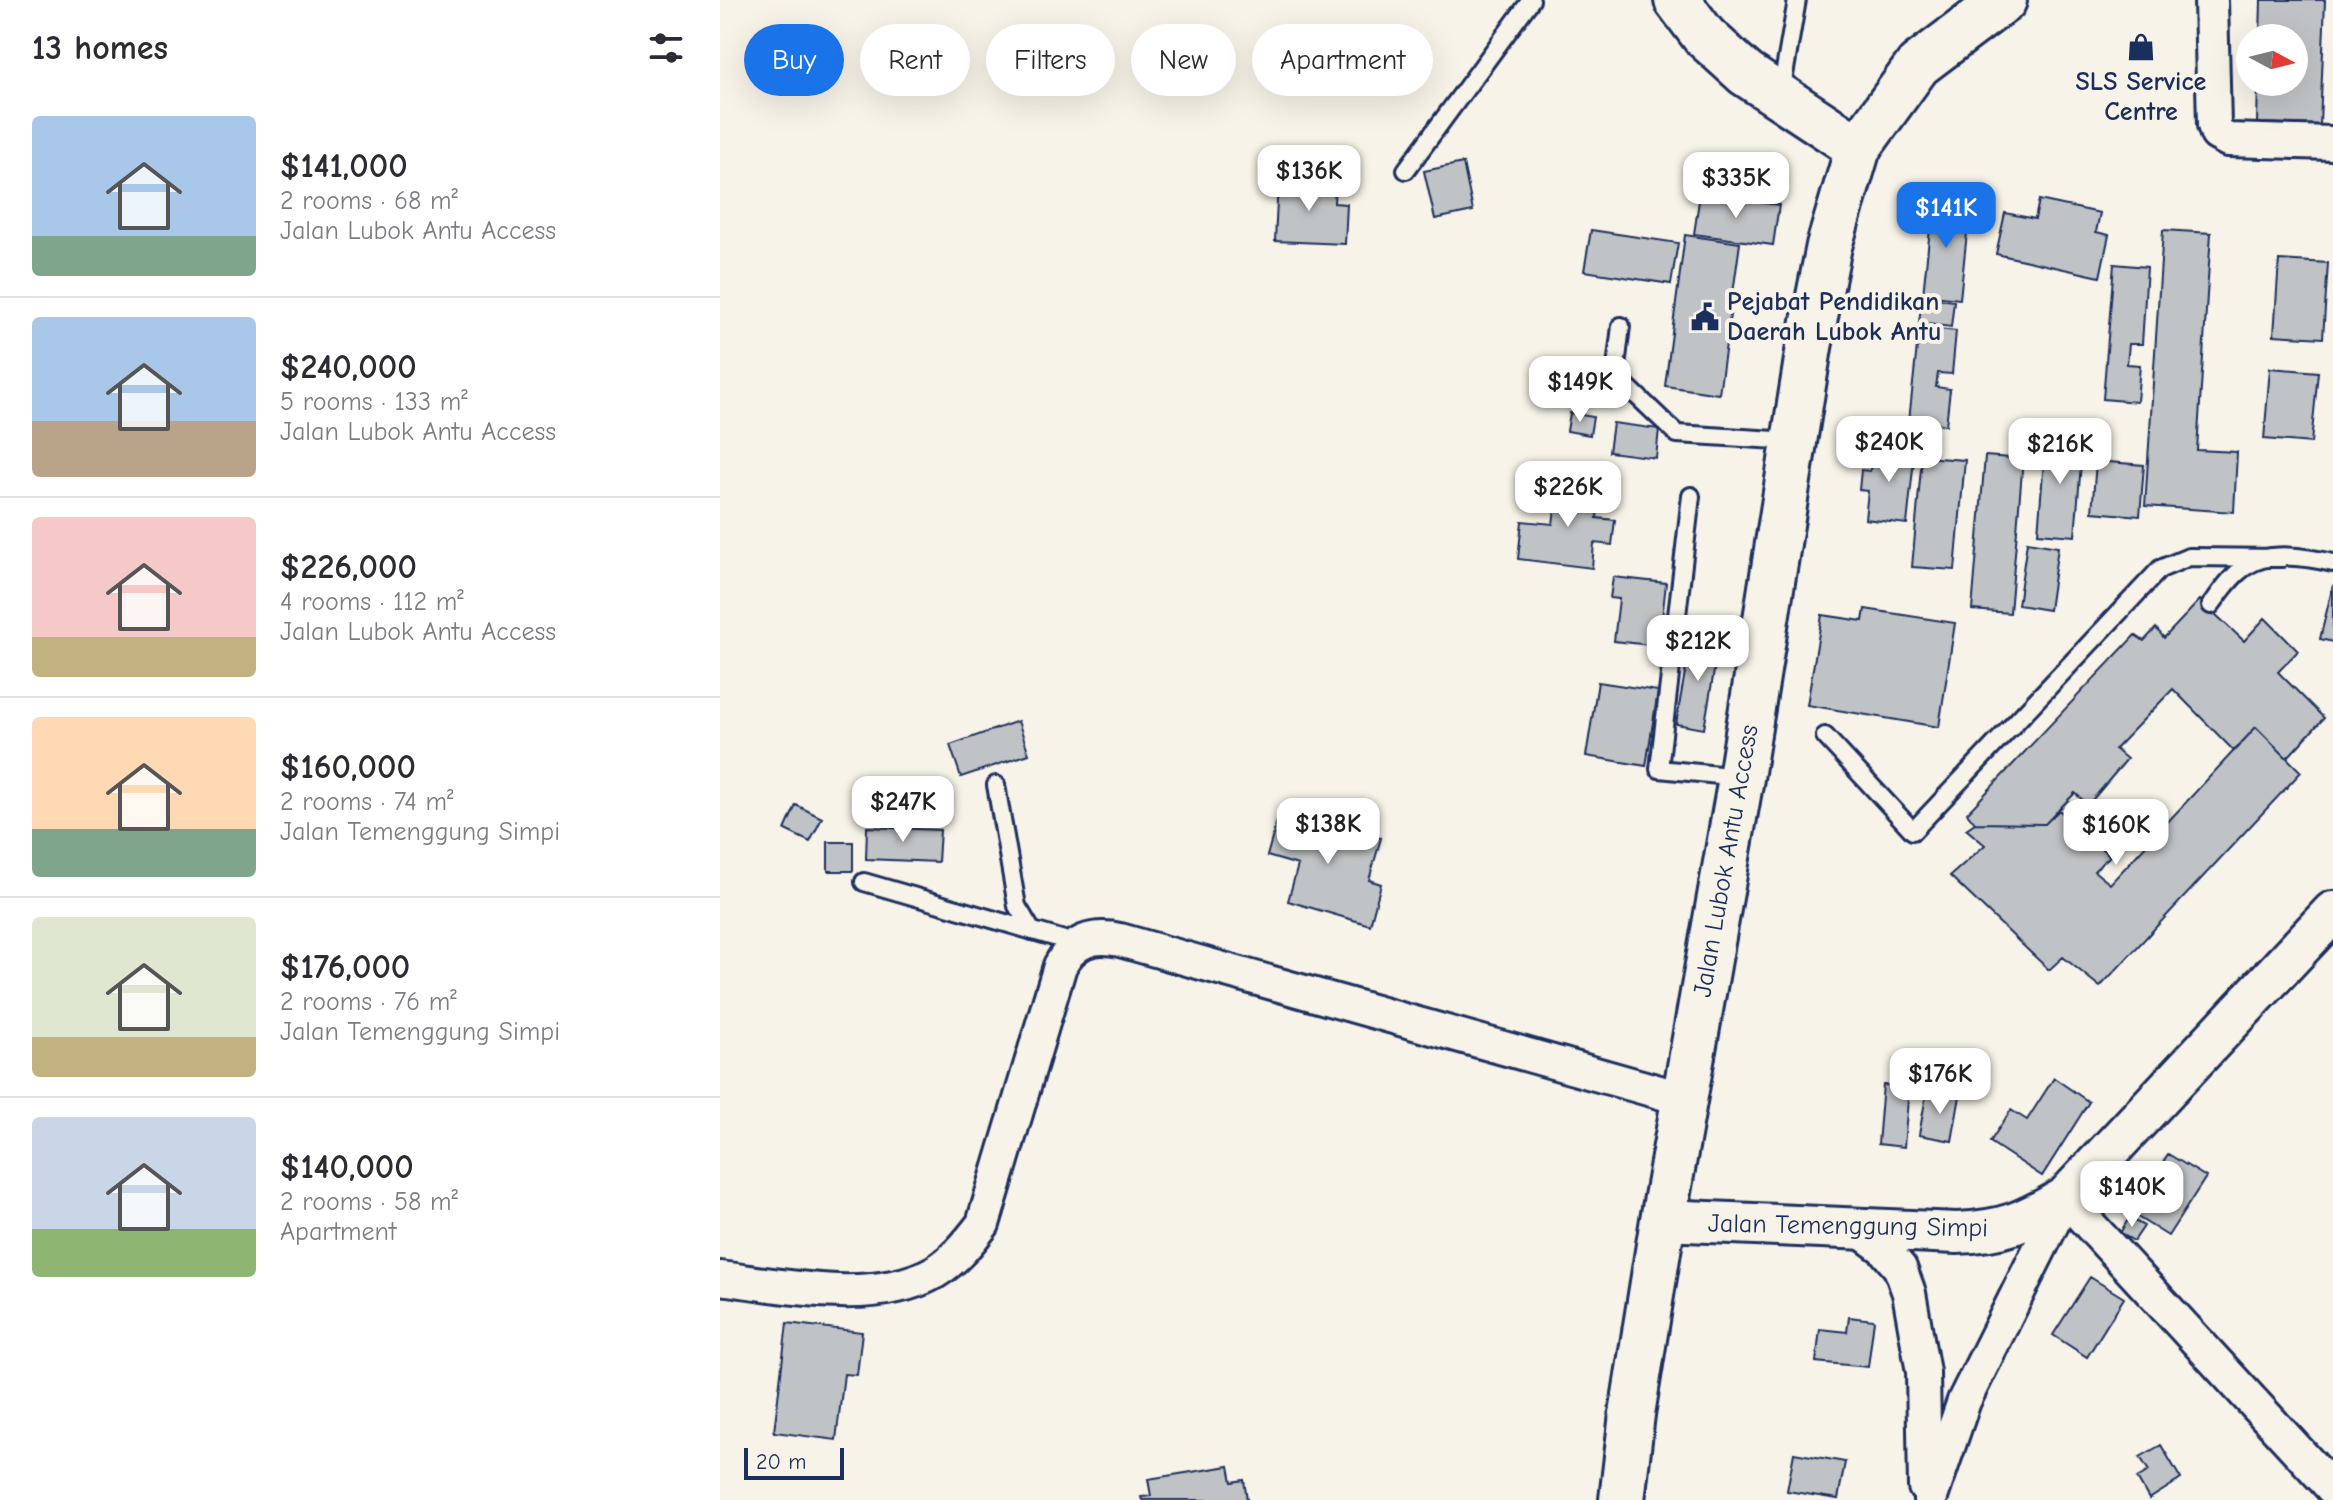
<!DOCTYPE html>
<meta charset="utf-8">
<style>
body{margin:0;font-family:"Comic Neue",sans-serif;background:#f2f2f3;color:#2b2b33;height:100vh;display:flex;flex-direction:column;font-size:30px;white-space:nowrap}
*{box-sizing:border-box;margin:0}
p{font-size:26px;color:#7c7c81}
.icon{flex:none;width:44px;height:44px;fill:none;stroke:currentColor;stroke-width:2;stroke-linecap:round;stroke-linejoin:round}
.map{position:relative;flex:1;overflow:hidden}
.side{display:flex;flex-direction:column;background:#fff;width:720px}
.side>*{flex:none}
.guide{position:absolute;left:24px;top:24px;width:760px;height:72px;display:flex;gap:16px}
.needle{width:52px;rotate:97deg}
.buttons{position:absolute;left:1516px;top:24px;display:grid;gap:16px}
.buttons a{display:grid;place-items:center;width:72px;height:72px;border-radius:50%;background:#fff;box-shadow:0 8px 32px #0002;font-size:40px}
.scale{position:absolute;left:24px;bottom:20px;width:100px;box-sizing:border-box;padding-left:8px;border:4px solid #1b2f5e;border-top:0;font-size:22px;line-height:28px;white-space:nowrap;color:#1b2f5e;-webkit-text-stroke:6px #f7f3e8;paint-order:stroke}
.price{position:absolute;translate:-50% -68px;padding:0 18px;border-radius:16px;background:#fff;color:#222;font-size:26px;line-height:52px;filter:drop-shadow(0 2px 4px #0008)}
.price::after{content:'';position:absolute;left:50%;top:48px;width:24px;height:18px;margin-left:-12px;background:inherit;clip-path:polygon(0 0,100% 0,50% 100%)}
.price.on{background:#1a73e8;color:#fff}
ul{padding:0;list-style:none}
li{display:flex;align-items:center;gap:24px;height:200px;padding:0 32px}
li+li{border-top:2px solid #e1e1e2}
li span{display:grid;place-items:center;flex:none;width:224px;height:160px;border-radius:8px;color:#555}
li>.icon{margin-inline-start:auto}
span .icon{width:96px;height:96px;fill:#fffc;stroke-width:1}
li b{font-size:34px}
h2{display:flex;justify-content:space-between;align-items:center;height:96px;padding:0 32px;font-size:34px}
.chip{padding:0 28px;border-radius:36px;background:#fff;box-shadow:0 8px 32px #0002;font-size:28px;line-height:72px}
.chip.on{background:#1a73e8;color:#fff}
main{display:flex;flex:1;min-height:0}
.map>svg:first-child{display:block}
.building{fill:#c0c3c5;stroke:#1b2f5e;stroke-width:2}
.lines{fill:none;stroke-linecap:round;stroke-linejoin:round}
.service-casing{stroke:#1b2f5e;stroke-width:22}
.minor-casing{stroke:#1b2f5e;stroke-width:38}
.tertiary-casing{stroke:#1b2f5e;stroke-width:46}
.secondary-casing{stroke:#1b2f5e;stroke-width:50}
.primary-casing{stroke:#1b2f5e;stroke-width:50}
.service{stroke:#f7f3e8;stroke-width:16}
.minor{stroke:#f7f3e8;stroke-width:32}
.tertiary{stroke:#f7f3e8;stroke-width:40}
.secondary{stroke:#f7f3e8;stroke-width:44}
.primary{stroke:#f7f3e8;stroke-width:44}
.labels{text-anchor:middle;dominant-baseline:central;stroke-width:8;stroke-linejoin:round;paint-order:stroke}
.poi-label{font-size:26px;font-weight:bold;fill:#1b2f5e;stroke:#f7f3e8}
.street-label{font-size:26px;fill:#1b2f5e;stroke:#f7f3e8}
</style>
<main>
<section class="side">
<h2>13 homes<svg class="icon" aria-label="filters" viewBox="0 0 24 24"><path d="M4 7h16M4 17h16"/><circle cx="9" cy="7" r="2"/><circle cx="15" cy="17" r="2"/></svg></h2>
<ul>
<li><span style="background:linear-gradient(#a9c7e8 75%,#7fa58c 0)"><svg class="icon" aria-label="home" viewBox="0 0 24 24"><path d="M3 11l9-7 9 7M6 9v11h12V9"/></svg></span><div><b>$141,000</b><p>2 rooms · 68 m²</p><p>Jalan Lubok Antu Access</p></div></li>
<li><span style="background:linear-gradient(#a9c7e8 65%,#b9a48a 0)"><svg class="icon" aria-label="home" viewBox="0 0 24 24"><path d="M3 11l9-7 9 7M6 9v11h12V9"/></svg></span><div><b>$240,000</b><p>5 rooms · 133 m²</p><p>Jalan Lubok Antu Access</p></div></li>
<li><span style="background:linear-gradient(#f6c9c9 75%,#c2b280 0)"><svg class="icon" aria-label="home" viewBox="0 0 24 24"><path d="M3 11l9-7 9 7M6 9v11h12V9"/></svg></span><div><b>$226,000</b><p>4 rooms · 112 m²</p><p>Jalan Lubok Antu Access</p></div></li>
<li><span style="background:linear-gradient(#ffd9b3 70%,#7fa58c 0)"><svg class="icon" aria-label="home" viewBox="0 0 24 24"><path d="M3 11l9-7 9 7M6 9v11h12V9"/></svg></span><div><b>$160,000</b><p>2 rooms · 74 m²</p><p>Jalan Temenggung Simpi</p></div></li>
<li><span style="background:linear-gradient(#dfe7d0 75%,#c2b280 0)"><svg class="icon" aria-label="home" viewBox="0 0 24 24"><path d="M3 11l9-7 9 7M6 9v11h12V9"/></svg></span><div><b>$176,000</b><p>2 rooms · 76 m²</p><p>Jalan Temenggung Simpi</p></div></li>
<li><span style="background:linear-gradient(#c9d6e8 70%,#8fb573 0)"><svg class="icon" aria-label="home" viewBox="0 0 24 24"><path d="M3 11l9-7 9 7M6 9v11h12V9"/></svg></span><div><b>$140,000</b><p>2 rooms · 58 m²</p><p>Apartment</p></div></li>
</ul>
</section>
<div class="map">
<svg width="1613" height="1500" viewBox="0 0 1613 1500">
<rect width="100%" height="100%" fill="#f7f3e8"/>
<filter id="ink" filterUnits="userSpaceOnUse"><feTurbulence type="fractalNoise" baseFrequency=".0125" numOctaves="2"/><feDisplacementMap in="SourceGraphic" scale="16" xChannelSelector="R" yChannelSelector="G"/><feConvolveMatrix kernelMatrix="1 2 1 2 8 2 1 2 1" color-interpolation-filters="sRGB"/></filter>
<g filter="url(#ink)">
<path class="building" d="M1541,0H1605L1600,125L1537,123L1538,82H1574V38H1540Z
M743,163L753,211L715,219L704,171Z
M558,180L615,183L614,203L627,204L625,244L555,241Z
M980,194L1059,205L1053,245L974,234Z
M1213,200L1250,204L1240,299L1203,295Z
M1319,200L1380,213L1376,232L1389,235L1380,277L1276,254L1285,213L1315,219Z
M871,230L958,243L951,284L864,271Z
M1443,230L1491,233L1477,450L1517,452L1514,512L1425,506Z
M965,235L1020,243L999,394L945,386Z
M1559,260L1608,263L1603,338L1554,335Z
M1394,264L1427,267L1422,344H1409L1407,364L1420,365L1417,402L1383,399Z
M1202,297L1234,301L1231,327L1199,323Z
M1199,327L1236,331L1232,374L1218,373L1216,387L1230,389L1226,425L1189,421Z
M1550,368L1598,372L1591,443L1544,439Z
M850,413L873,417L870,435L847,431Z
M893,423L939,429L936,458L889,452Z
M1326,436L1363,439L1355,536L1318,533Z
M1152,446L1195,450L1187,524L1145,519L1148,491L1139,490L1141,470L1150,471Z
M1265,456L1303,459L1290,613L1252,610Z
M1202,457L1245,460L1235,570L1192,567Z
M1376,461L1424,465L1420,516L1372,512Z
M839,481L881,486L877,518L895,520L892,545L874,543L872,568L798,559L802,521L833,524Z
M1307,542L1338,547L1329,610L1298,605Z
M893,577L946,583L939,646L894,641L899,599L890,598Z
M1613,585V642L1600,639Z
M1480,600L1524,641L1545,618L1578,651L1558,672L1604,718L1567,758L1536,727L1514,751L1453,689L1395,749L1407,759L1368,805L1355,793L1325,824L1255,823L1247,813L1415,635L1424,641L1436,628L1444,638Z
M1145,609L1235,623L1219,727L1087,705L1102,615L1143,621Z
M971,638L999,642L984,729L956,724Z
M878,682L938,691L926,766L866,756Z
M298,721L309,754L241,777L230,745Z
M1536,727L1581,772L1380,987L1343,957L1329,970L1230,876L1265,845L1246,829L1255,823L1325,824L1339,810L1390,856L1374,871L1390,884Z
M76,805L102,818L90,842L65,830Z
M560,810L661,838L649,880L661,884L650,925L568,901L578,865L547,856Z
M147,827L220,830L218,862L146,859Z
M108,842H133V871H108Z
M1334,1078L1369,1102L1322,1176L1270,1142L1291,1110L1307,1120Z
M1163,1085L1189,1087L1184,1147L1158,1144Z
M1207,1090L1240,1096L1232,1141L1199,1135Z
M1448,1154L1486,1177L1448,1236L1411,1213Z
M1409,1218L1424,1226L1414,1241L1400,1233Z
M1370,1277L1404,1298L1367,1357L1333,1335Z
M1129,1317L1154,1320L1148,1367L1096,1362L1100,1329L1127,1332Z
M67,1323L142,1332L137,1375L124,1374L116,1440L54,1432Z
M1441,1445L1461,1479L1429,1499L1417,1478L1429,1471L1420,1457Z
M1074,1453L1125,1462L1118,1499L1067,1491Z
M509,1466L512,1482L524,1480L527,1500H422L421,1497L431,1496L428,1479Z"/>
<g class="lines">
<defs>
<path id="service" d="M1061,93L1077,0
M686,170L811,0
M901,326L895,375L957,434L1073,441
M971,496L939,769L1019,777
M1491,605C1501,592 1511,576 1525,567C1548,550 1587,557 1613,563
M1105,736L1193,831L1440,569L1469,557L1563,558
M276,785L297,906L312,931
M144,882L358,944"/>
<path id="minor" d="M1491,0L1494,125L1497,134L1508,140L1613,143
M1140,1231L1163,1248L1180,1268L1189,1293L1203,1372L1205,1487
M0,1278C65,1286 155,1306 215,1272C235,1260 249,1242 263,1224L340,966C353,941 373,934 400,940L964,1099
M1210,1500L1244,1401L1345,1198L1613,1489"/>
<path id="tertiary" d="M943,1220L1237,1233C1285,1231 1304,1222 1345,1198L1613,912"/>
<path id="secondary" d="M957,0L984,36L1026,74L1138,148"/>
<path id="primary" d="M902,1500L912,1414L943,1220L1021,778L1089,347L1109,246L1138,148L1198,65L1284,0"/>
</defs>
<use href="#service" class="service-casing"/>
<use href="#minor" class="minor-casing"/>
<use href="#tertiary" class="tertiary-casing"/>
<use href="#secondary" class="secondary-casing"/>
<use href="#primary" class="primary-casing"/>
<use href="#service" class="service"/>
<use href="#minor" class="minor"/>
<use href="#tertiary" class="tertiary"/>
<use href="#secondary" class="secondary"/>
<use href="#primary" class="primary"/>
</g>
</g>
<defs>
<symbol id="shop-bare" viewBox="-9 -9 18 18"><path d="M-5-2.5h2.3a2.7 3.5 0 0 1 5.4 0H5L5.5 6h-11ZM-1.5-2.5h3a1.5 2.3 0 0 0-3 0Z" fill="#1b2f5e" stroke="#f7f3e8" stroke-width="2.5" paint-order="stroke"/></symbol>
<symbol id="civic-bare" viewBox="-9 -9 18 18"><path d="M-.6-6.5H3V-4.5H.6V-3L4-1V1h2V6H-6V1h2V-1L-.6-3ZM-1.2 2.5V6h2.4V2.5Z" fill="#1b2f5e" stroke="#f7f3e8" stroke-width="2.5" paint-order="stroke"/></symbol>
</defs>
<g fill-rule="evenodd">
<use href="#shop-bare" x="1401" y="27" width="40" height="40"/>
<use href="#civic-bare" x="965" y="297" width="40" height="40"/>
</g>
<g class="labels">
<g class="poi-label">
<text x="1421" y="82">SLS Service<tspan x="1421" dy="30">Centre</tspan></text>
<text x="1007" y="302" text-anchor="start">Pejabat Pendidikan<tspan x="1007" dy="30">Daerah Lubok Antu</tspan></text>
</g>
<g class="street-label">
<text transform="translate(1006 861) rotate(-80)">Jalan Lubok Antu Access</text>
<text transform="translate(1128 1226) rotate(1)">Jalan Temenggung Simpi</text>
</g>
</g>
</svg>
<div class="buttons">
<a><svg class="needle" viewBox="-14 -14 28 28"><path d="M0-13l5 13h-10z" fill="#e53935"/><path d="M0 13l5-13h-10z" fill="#7c7c81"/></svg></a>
</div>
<div class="scale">20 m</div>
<b class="price" style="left:589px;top:213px">$136K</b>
<b class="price" style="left:1016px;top:220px">$335K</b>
<b class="price on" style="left:1226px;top:250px">$141K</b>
<b class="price" style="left:860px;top:424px">$149K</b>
<b class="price" style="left:1169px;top:484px">$240K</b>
<b class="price" style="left:1340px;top:486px">$216K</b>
<b class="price" style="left:848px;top:529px">$226K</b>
<b class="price" style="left:978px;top:683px">$212K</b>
<b class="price" style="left:183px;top:844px">$247K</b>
<b class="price" style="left:608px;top:866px">$138K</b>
<b class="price" style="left:1396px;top:867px">$160K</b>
<b class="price" style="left:1220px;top:1116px">$176K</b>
<b class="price" style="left:1412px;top:1229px">$140K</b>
<div class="guide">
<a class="chip on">Buy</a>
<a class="chip">Rent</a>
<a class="chip">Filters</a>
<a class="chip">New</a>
<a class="chip">Apartment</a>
</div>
</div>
</main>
